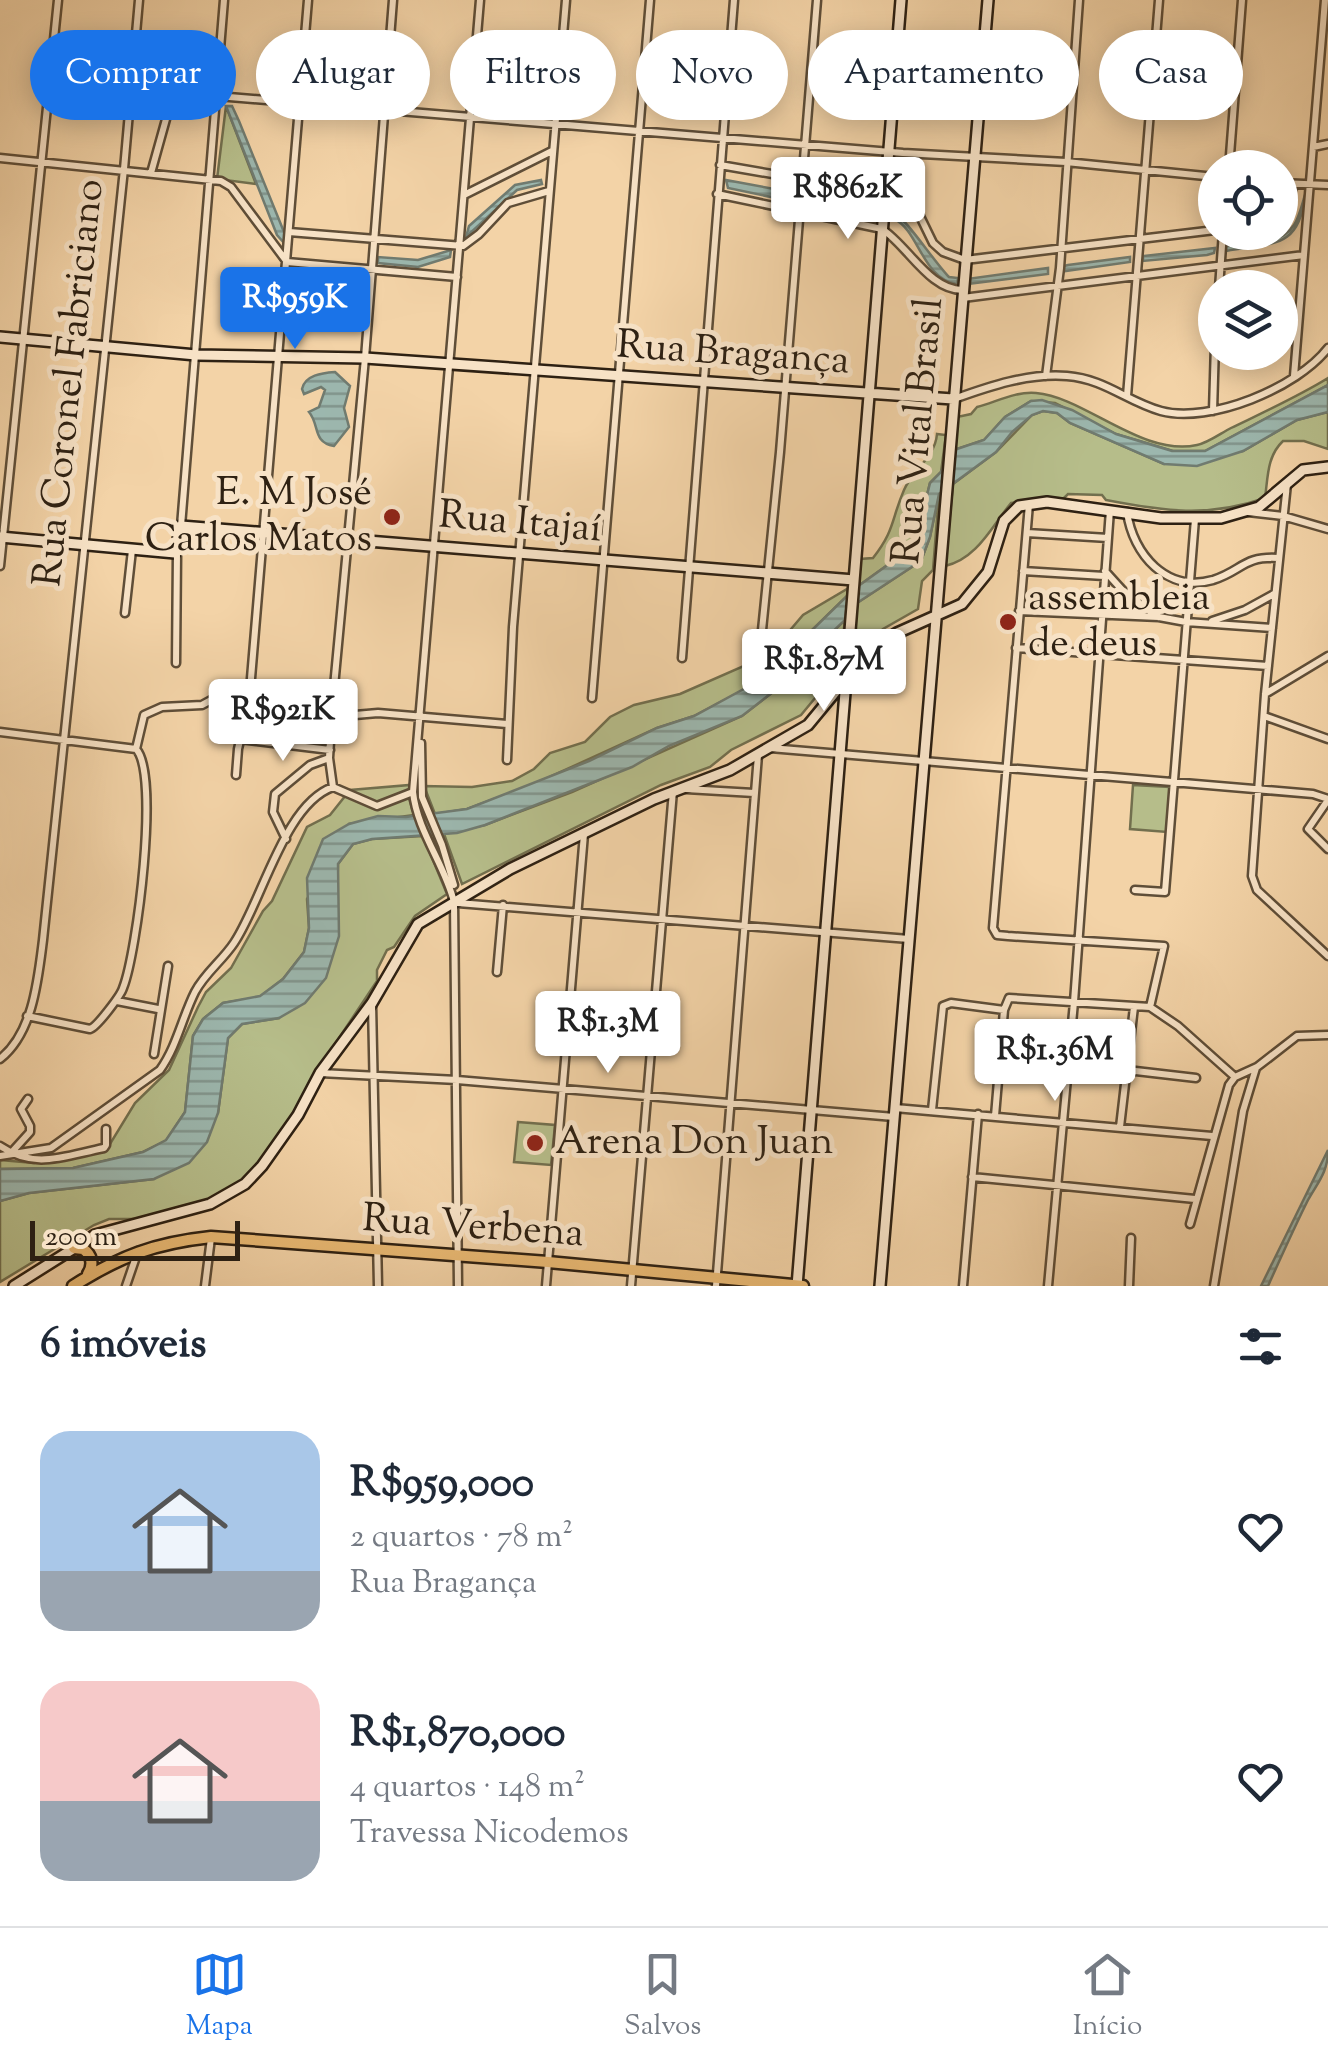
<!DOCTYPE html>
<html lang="pt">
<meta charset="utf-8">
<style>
body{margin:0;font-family:"Sorts Mill Goudy",serif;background:#f6f6f7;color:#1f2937;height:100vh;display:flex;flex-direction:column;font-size:38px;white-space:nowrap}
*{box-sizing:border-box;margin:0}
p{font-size:32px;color:#747a83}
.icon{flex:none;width:55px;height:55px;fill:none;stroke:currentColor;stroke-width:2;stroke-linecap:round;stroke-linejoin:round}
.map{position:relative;height:1286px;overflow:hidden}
.sheet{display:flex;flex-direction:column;background:#fff;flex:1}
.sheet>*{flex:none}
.hud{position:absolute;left:30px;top:30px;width:1270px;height:90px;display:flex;gap:20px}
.tools{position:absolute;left:1198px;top:150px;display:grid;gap:20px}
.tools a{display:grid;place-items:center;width:100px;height:100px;border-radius:50%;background:#fff;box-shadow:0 5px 25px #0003;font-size:50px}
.scale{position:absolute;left:30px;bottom:25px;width:210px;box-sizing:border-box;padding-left:10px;border:5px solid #2e2113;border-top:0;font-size:28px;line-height:35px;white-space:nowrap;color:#2e2113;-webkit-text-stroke:8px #f7e2c6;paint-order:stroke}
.price{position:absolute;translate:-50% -85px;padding:0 22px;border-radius:10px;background:#fff;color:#222;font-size:32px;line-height:65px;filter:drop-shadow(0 2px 5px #0008)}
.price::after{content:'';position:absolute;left:50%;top:60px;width:30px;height:22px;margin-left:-15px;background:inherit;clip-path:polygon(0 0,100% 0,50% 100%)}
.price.active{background:#1a73e8;color:#fff}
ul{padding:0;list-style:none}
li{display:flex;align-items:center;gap:30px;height:250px;padding:0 40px}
li span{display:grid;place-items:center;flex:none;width:280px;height:200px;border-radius:30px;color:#555}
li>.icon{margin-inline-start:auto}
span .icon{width:120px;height:120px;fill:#fffc;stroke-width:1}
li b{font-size:42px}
h2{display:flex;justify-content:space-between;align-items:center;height:120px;padding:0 40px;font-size:42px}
.tag{padding:0 35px;border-radius:45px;background:#fff;box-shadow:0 5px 25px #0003;font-size:35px;line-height:90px}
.tag.active{background:#1a73e8;color:#fff}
.menu{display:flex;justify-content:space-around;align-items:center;height:140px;border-top:2px solid #e0e1e3;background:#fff;font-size:28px;color:#747a83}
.menu a{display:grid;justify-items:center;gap:5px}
.menu .active{color:#1a73e8}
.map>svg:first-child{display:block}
.green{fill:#b6bd8a;stroke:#726f4e;stroke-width:2.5}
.water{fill:url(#water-rules);stroke:#707b70;stroke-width:2.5}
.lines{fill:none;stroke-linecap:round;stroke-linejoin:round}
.street-casing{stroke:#5f4e38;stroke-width:11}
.secondary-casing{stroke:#2e2113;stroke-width:14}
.primary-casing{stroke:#2e2113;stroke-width:15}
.street{stroke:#f7e2c6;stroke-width:6}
.secondary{stroke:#f7e2c6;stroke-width:9}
.primary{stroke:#eaba74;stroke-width:10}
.poi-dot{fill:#8f2418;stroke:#f7e2c6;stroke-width:4}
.labels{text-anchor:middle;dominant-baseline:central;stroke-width:10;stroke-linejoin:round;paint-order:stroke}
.street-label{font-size:40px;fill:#2e2113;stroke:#f7e2c6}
.poi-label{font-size:40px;fill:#2e2113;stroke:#f7e2c6;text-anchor:start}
</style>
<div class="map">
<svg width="1328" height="1286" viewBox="0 0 1328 1286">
<defs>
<pattern id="water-rules" width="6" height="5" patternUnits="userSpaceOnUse" patternTransform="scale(2.5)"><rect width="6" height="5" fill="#9cb7ae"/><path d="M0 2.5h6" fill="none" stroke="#80948c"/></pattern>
</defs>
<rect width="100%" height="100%" fill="#f3d3a7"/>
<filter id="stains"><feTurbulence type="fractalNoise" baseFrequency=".002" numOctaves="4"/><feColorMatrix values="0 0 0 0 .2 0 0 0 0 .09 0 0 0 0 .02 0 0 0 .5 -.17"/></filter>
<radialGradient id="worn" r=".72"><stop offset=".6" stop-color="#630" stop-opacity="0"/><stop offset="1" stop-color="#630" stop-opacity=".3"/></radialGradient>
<path class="green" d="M226,106L256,184L217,179Z
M1328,378V385L1205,451H1173L1116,434L1055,403L1031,401L1005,417L984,440L954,450L957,417L971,414L977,407C996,402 1016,391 1036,393C1085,397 1142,457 1197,445C1208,443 1221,433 1231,428C1264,412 1297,397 1328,378Z
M1043,411L1057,413L1070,423L1164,464L1243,451L1297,420L1328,412V449L1304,441H1283C1267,456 1268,477 1265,498C1209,518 1163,511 1106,500L1102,495L1068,494L1064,498L1011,503C992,526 977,559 945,566L953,484L996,452L1032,415Z
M937,434L946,435L941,472L930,483L916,540L907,551L857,587L860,559L873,558C895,530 891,520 904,490C913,469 935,458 937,434Z
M939,494L933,570L922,581L918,609L883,629L854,655L857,603L921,561L930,537Z
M847,589L848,595L762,679L749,687L694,716L657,728L532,785L467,809L435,814L424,786L472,787L512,781L534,769L550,753L585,742L610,717L634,705L680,694L769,655L803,615Z
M845,620L839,669L801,715L731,750L710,767L661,785L462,884L444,834L485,825L572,792L742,716L787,681L804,659Z
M410,785L408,795L414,815L349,824L307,899L309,928L304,952L283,979L260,997L223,1003L203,1019L193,1036L185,1112L166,1141L143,1152L73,1168L0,1169V1160L34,1163L107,1149L135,1103L169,1070L198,1007L206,992L231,968L263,911L272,901L307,827L330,815L350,790Z
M1133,785L1170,787L1167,832L1130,829Z
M423,836L447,894L415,916L394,947L387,950L377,970V981L315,1074L293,1116L260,1164L243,1180L208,1201L135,1219H109L94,1225L0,1282V1201L29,1193L154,1179L218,1113L228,1038L242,1024L279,1018L337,899L338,864L353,844L372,839Z
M518,1122L555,1125L551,1165L514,1162Z"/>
<path class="water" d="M226,106H232L239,121L286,237L285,244L277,235Z
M541,180L542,184L517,190L466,237L469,226L515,185Z
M726,180L796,193L795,202L728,188Z
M1305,195C1299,252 1269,242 1226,251V246C1248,244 1280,246 1294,225C1299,218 1302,204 1305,195Z
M807,198L877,209L875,217L806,206Z
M895,214C905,217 935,263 949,277L958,278L957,284C922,279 919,230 894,219Z
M1215,248L1214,253L1207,255L1143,261V256Z
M451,250L450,257L418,267L378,263V257L418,260Z
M1130,257V262L1059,272L1060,267L1068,265Z
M1048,268V274L967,284V279Z
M335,372L350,386L344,408L349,427L334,446C312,442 320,425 309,412L319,407L325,390L321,387L304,394L302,389C305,375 322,373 335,372Z
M1328,385V412L1297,420L1243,451L1197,466L1164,464L1070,423L1057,413L1043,411L1032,415L1012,432L996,452L939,494L930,537L921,561L857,603V587L907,551L916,540L930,483L941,472L954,450L984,440L1005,417L1031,401L1042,400L1072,410L1116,434L1172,451H1205Z
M848,595L845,620L804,659L787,681L742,716L669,746L632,767L485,825L457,833L372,839L353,844L338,864L339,936L326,978L305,1003L279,1018L242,1024L228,1038L218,1113L207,1142L189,1163L154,1179L29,1193L0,1201V1169L73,1168L143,1152L166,1140L185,1112L193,1036L203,1019L223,1003L260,996L283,979L304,952L309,928L307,878L323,839L349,824L378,816L406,817L467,809L589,761L657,728L694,716L762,679Z
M1328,1150C1328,1172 1318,1182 1308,1200C1294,1228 1281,1257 1268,1286H1261Z"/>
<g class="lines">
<defs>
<path id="street" d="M50,82L903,153L1066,162L1215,177
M1313,147L1328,144
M0,158L221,181L231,187L287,262L457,277
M720,165L894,195L914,204L933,243L943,252L965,260L1215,230
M1229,168L1242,0
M151,173L173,94
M1280,183L1328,185
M717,194L882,229C908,246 930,291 963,290
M464,195L552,151
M1280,214L1288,203L1294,184
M289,232L463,246L479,234L508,203L549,191
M1219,288L1223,232
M963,298L1304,255
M1046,376L1060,268L1079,0
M1294,376L1325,0
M1127,396L1159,0
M954,399C990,386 1028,373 1067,376C1105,379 1126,401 1161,411C1210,424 1297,388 1328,348
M1213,411L1215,344
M1287,484L1265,694L1252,876L1257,890L1328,956
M1029,504L993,928L997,935L1008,936L1164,946L1150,1007
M1127,512C1133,555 1167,593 1213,580C1242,571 1243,556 1278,558
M1248,512L1283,516L1328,529
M181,526L224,0
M1027,533L1108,538
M0,566L58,0
M1023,571L1104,576
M1105,571L1124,592L1158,617
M1019,611L1159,617L1186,622L1272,628
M125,613L132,550
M1212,621L1245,610L1274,594
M1016,648L1268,666
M760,650L780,452L817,0
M682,658L734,0
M176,663L177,553
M1265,694L1328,656
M592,698L650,0
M248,707L332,708
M1264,716L1328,739
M332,717L378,713L507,724
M0,732L136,749
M240,739L330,750
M421,743L422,797L442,845L454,885
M770,748L1313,794L1328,799
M507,760L513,627L566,0
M236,775L238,749L249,702L308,0
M333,787L329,758L332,708L365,358L393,0
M686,789L754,793
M1328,800L1308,829L1328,849
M286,839L273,812L275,794L310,765L329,758
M1135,890L1165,892L1195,519
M454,902C445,865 417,831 413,792L480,0
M454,902L458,1286
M458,903L909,939
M497,972L503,905
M117,1001L158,1009
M372,1004L378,1286
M27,1016L90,1029C97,1027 121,995 123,988C137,953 160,774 136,749L144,715L162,707L202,705L213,699L249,702
M154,1054L168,966
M0,1059C33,1033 38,980 43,940L124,169L139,0
M1127,1070L1196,1078
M320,1073L457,1080L894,1117
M895,1108L1212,1136
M932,1110L943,1006L951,1003L1004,1010
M995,1116L1004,1010L1009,998L1150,1007L1178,1026L1235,1077
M1120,1127L1134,1007
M0,1146C35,1170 64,1156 104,1148L106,1145V1129
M11,1153L30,1132V1126L21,1109L28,1099
M0,1156L51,1148L160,1070C177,1046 182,1018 195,992C205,973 222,961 234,943C262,902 284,804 333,787L377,806L413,792
M972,1177L1195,1199
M1190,1224L1229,1085L1235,1077L1257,1067L1297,1036L1328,1035
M126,1286L138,1251
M205,1286L211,1238
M546,1286L584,834
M631,1286L673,791
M716,1286L758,755
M963,1286L978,1114
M1048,1286L1074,1002L1110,510
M1129,1286L1131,1238
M1214,1286L1243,1111L1256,1068"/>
<path id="secondary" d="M0,337L196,355L365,358L953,399
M0,537L175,553L181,526L854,580
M14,1286L95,1235L210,1204L245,1184L262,1166L298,1115L320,1073L372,1003L418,924L510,869L654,799L730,770L808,725L870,650L897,633L962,604L988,572L1004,521L1019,506L1047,502L1161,518H1221L1259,507L1303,470L1328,467
M797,1286L901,0
M880,1286L988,0"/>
<path id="primary" d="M74,1248L83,1249C92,1255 94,1265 88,1274
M73,1286C120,1256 155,1243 211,1237L548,1262L803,1286"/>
</defs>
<use href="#street" class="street-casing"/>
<use href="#secondary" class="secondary-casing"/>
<use href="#primary" class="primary-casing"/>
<use href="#street" class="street"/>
<use href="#secondary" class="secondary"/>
<use href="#primary" class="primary"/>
</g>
<g class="poi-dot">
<circle cx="392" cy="517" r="10"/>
<circle cx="1008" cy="622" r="10"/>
<circle cx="535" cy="1143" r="10"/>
</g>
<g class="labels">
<g class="street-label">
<text transform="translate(733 355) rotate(4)">Rua Bragança</text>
<text transform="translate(71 383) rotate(-84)">Rua Coronel Fabriciano</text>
<text transform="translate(920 431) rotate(-85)">Rua Vital Brasil</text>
<text transform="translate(520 524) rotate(5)">Rua Itajaí</text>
<text transform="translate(473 1228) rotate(4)">Rua Verbena</text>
</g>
<g class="poi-label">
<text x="372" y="494" text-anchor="end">E. M José<tspan x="372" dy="46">Carlos Matos</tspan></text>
<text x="1028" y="599">assembleia<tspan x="1028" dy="46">de deus</tspan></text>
<text x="555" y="1143">Arena Don Juan</text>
</g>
</g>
<rect width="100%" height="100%" filter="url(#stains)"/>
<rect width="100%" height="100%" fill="url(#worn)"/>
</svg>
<div class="tools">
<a><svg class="icon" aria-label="locate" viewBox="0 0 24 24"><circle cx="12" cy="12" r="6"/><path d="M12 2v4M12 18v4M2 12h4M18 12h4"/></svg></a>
<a><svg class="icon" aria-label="layers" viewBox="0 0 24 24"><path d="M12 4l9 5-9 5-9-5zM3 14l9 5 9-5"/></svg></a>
</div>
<div class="scale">200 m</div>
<b class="price" style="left:848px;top:242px">R$862K</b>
<b class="price active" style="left:295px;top:352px">R$959K</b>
<b class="price" style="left:824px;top:714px">R$1.87M</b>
<b class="price" style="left:283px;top:764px">R$921K</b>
<b class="price" style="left:608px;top:1076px">R$1.3M</b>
<b class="price" style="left:1055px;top:1104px">R$1.36M</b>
<div class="hud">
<a class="tag active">Comprar</a>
<a class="tag">Alugar</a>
<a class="tag">Filtros</a>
<a class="tag">Novo</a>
<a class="tag">Apartamento</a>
<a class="tag">Casa</a>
</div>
</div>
<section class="sheet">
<h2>6 imóveis<svg class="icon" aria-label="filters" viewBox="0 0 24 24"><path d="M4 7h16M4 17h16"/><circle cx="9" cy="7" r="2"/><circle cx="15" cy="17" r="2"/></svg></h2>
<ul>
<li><span style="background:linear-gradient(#a9c7e8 70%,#9aa5b1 0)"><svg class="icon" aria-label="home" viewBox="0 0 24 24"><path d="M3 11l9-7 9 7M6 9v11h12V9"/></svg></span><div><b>R$959,000</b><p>2 quartos · 78 m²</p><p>Rua Bragança</p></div><svg class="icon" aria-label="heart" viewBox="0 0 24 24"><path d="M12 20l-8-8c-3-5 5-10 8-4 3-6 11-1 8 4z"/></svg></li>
<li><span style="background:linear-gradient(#f6c9c9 60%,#9aa5b1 0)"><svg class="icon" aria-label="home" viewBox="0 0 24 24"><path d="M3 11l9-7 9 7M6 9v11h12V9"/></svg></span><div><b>R$1,870,000</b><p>4 quartos · 148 m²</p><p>Travessa Nicodemos</p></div><svg class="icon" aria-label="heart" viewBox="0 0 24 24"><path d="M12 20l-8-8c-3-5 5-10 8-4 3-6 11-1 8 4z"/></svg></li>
</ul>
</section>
<nav class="menu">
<a class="active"><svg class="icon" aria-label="map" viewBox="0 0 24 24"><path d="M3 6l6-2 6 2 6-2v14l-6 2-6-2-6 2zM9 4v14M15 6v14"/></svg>Mapa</a>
<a><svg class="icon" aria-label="saved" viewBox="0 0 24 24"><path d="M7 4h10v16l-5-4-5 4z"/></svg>Salvos</a>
<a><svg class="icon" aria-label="home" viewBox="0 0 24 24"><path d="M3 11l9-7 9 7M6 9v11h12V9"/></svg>Início</a>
</nav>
